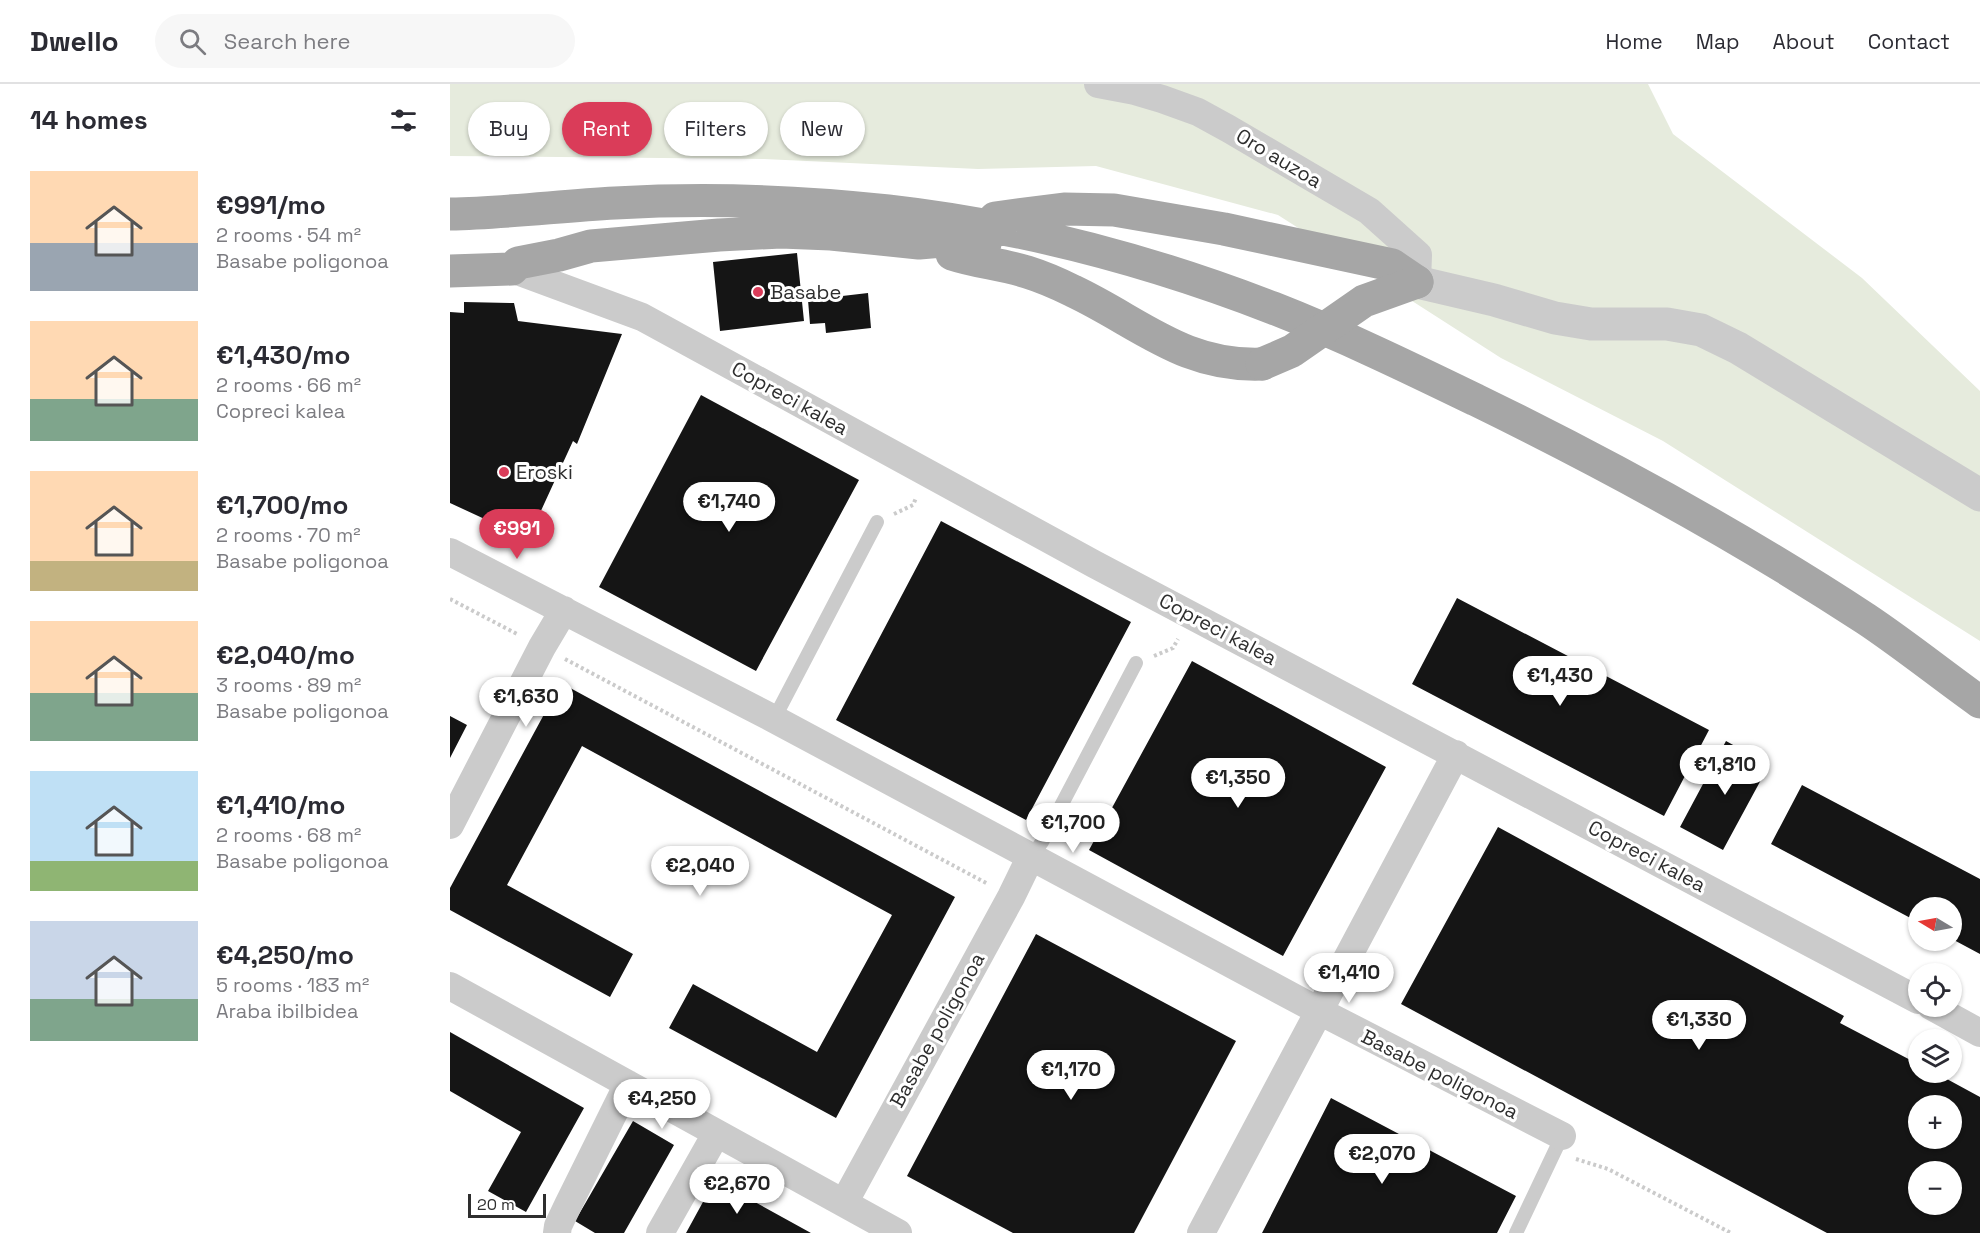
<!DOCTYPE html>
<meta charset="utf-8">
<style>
body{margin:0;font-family:"Space Grotesk",sans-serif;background:#f7f7f7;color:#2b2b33;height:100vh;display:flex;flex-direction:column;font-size:22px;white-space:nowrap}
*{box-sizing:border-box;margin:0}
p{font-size:20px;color:#7c7c81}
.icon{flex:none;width:33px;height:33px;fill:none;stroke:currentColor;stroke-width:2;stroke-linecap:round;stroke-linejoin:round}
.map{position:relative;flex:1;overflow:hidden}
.panel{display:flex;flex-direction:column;background:#fff;width:450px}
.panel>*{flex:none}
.banner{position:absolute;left:18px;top:18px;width:570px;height:54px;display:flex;gap:12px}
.needle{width:39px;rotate:280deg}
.controls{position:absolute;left:1458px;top:813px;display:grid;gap:12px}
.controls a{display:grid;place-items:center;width:54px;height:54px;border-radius:50%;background:#fff;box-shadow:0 2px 4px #0004;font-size:30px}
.scale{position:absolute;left:18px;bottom:15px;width:78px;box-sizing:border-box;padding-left:6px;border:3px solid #2e2e2e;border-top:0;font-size:16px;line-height:21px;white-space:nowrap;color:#2e2e2e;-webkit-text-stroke:4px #fff;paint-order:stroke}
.price{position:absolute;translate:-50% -51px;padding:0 14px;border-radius:21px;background:#fff;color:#222;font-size:20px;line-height:39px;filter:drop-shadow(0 2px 3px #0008)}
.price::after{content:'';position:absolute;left:50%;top:36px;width:18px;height:14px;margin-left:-9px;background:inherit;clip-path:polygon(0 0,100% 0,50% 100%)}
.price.active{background:#da3c59;color:#fff}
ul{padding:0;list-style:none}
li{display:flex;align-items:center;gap:18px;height:150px;padding:0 30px}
li span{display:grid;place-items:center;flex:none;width:168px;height:120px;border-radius:0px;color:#555}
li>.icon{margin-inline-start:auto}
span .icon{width:72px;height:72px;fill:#fffc;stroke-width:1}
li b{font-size:26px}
h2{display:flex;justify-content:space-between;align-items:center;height:72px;padding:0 30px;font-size:26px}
.chip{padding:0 21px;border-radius:27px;background:#fff;box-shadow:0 2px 4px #0004;font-size:21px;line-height:54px}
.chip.active{background:#da3c59;color:#fff}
header{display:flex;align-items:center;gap:36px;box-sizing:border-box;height:84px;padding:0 30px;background:#fff;border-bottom:2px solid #e1e1e2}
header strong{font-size:28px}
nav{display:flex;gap:33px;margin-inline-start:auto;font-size:21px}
.search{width:420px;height:54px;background:#f7f7f7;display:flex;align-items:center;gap:15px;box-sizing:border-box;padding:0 21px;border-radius:33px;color:#7c7c81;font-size:22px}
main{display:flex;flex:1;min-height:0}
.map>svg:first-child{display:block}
.green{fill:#e6ebdd}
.building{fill:#151515;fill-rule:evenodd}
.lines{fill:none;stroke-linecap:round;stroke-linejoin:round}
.path{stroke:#cbcbcb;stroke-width:4;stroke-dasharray:3 3;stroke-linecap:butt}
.service{stroke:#cbcbcb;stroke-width:14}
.minor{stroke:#cbcbcb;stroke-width:28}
.tertiary{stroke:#cbcbcb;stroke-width:33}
.primary{stroke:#a6a6a6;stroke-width:33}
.primary-bridge{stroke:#a6a6a6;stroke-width:33}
.poi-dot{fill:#da3c59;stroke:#fff;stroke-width:2}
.labels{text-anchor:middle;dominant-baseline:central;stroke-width:6;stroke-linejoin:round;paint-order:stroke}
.street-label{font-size:20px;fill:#2e2e2e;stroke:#fff}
.poi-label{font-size:20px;fill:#2e2e2e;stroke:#fff;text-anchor:start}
</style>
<header>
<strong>Dwello</strong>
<div class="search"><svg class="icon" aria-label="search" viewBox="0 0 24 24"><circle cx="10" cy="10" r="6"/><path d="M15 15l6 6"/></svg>Search here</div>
<nav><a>Home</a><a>Map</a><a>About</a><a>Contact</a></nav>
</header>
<main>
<section class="panel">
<h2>14 homes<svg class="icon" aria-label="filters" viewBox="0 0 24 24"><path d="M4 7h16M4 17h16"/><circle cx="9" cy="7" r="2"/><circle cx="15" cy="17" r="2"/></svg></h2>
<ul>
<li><span style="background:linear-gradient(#ffd9b3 60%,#9aa5b1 0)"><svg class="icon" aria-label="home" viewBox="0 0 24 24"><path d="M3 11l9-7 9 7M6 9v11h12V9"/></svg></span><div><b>€991/mo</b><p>2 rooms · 54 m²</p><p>Basabe poligonoa</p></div></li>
<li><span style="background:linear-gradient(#ffd9b3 65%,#7fa58c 0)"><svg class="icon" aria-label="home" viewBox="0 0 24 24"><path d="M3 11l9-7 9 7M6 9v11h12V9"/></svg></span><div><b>€1,430/mo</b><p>2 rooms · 66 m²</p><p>Copreci kalea</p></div></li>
<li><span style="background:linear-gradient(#ffd9b3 75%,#c2b280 0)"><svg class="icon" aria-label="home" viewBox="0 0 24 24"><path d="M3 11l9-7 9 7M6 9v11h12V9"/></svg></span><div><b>€1,700/mo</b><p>2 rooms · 70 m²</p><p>Basabe poligonoa</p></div></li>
<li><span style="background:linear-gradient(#ffd9b3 60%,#7fa58c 0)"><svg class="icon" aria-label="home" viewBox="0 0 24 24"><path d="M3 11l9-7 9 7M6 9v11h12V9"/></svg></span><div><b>€2,040/mo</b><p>3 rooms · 89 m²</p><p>Basabe poligonoa</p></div></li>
<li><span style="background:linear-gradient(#bfe0f5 75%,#8fb573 0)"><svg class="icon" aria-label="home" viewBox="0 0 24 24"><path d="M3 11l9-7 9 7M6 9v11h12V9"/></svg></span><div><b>€1,410/mo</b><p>2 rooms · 68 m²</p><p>Basabe poligonoa</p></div></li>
<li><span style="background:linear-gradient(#c9d6e8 65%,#7fa58c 0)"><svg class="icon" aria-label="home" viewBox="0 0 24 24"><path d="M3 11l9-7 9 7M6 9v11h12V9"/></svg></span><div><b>€4,250/mo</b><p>5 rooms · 183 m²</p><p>Araba ibilbidea</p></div></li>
</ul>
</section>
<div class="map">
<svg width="1530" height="1149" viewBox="0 0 1530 1149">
<rect width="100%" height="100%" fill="#fff"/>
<path class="green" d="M0,0H1198L1223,50L1412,194L1530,307V557L1213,357L1051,274L828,131L646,82L528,85L314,75L0,72Z"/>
<path class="building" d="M347,169L354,237L270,247L263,178Z
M418,209L421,244L376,249L375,239L360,240L358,216Z
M14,218L64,219L68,237L172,250L127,360L123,357L78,455L0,419V228L14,229Z
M251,311L409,396L306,587L149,503Z
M491,437L681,538L576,736L386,636Z
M1007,514L1259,646L1214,732L962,600Z
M742,577L936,683L833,872L639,766Z
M111,599L505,813L386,1034L219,944L243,900L367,968L442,831L132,662L57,801L183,870L160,913L0,826V804Z
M0,632L17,641L0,674Z
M1276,657L1319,681L1273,766L1230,743Z
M1352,701L1530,795V870L1502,855V824H1468V838L1321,760Z
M1048,743L1394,932L1390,939L1468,980V988H1484L1530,1013V1149H1377L951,920ZM1468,1022H1502V1054H1468ZM1468,1088H1502V1120H1468Z
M586,850L786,957L684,1149H563L457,1092Z
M0,948L134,1024L76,1128L38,1107L71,1048L0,1007Z
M881,1014L1066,1112L1047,1149H812Z
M183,1037L224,1061L174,1149H145L125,1137Z
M265,1096L361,1149H236Z"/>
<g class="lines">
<path class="path" d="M444,430L463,421L466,414
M0,515L69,551
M704,572L723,564L728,555
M115,575L538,800
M1126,1075L1158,1085L1281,1149"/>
<path class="service" d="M324,635L427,438
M580,774L592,758L686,579
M1066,1149L1112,1052"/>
<path class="minor" d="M648,0L685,7L712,15L748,28L779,45L919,127L968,171L967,198
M62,185L192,233L644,480L1468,916
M0,468L324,635L869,927L1112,1052
M0,741L92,563L114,526
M0,902L448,1149
M1481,922L1530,949
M394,1119L561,813L580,774
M107,1149L108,1142L118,1121L178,1000
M210,1149L266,1050
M751,1149L1006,670"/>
<path class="tertiary" d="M967,198L1044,216L1105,234L1141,240H1217L1251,246L1288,264L1530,411"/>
<path class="primary" d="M0,130C55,129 110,122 165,119C256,114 348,117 438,127C571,142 699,176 823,224C892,251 960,284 1026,316C1161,382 1291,453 1416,535C1455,561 1492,591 1530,618
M545,134L614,125L664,126L774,145L942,181L967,198
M502,170C526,178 552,180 577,188C593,193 609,200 623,207C689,238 733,283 812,280
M0,187L62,185L68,179L109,171L141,162L269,151L331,148L381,150L469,159L504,156L535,160"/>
<path class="primary-bridge" d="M812,280L842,267L914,217L967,198"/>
</g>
<g class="poi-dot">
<circle cx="308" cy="208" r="6"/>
<circle cx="54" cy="388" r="6"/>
</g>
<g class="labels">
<g class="street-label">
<text transform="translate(829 74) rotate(31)">Oro auzoa</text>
<text transform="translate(340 314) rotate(29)">Copreci kalea</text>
<text transform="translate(768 545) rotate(28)">Copreci kalea</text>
<text transform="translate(1197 772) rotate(28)">Copreci kalea</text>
<text transform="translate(487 946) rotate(-61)">Basabe poligonoa</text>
<text transform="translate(990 990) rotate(27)">Basabe poligonoa</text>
</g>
<g class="poi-label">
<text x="320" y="208">Basabe</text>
<text x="66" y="388">Eroski</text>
</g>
</g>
</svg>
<div class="controls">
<a><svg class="needle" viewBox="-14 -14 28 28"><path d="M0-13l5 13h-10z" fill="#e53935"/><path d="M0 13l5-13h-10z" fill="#7c7c81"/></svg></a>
<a><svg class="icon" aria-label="locate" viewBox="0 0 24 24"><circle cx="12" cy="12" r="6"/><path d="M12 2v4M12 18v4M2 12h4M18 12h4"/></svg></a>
<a><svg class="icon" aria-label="layers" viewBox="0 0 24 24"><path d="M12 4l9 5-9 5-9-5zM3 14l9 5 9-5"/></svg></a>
<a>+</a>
<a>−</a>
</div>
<div class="scale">20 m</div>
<b class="price" style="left:279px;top:449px">€1,740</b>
<b class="price active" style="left:67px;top:476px">€991</b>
<b class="price" style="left:1110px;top:623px">€1,430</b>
<b class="price" style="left:76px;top:644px">€1,630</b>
<b class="price" style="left:1275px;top:712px">€1,810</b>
<b class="price" style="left:788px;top:725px">€1,350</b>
<b class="price" style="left:623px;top:770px">€1,700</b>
<b class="price" style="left:250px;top:813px">€2,040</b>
<b class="price" style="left:899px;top:920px">€1,410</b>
<b class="price" style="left:1249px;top:967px">€1,330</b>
<b class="price" style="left:621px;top:1017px">€1,170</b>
<b class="price" style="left:212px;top:1046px">€4,250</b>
<b class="price" style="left:932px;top:1101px">€2,070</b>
<b class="price" style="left:287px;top:1131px">€2,670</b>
<div class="banner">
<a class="chip">Buy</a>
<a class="chip active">Rent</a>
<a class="chip">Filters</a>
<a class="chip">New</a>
</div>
</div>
</main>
